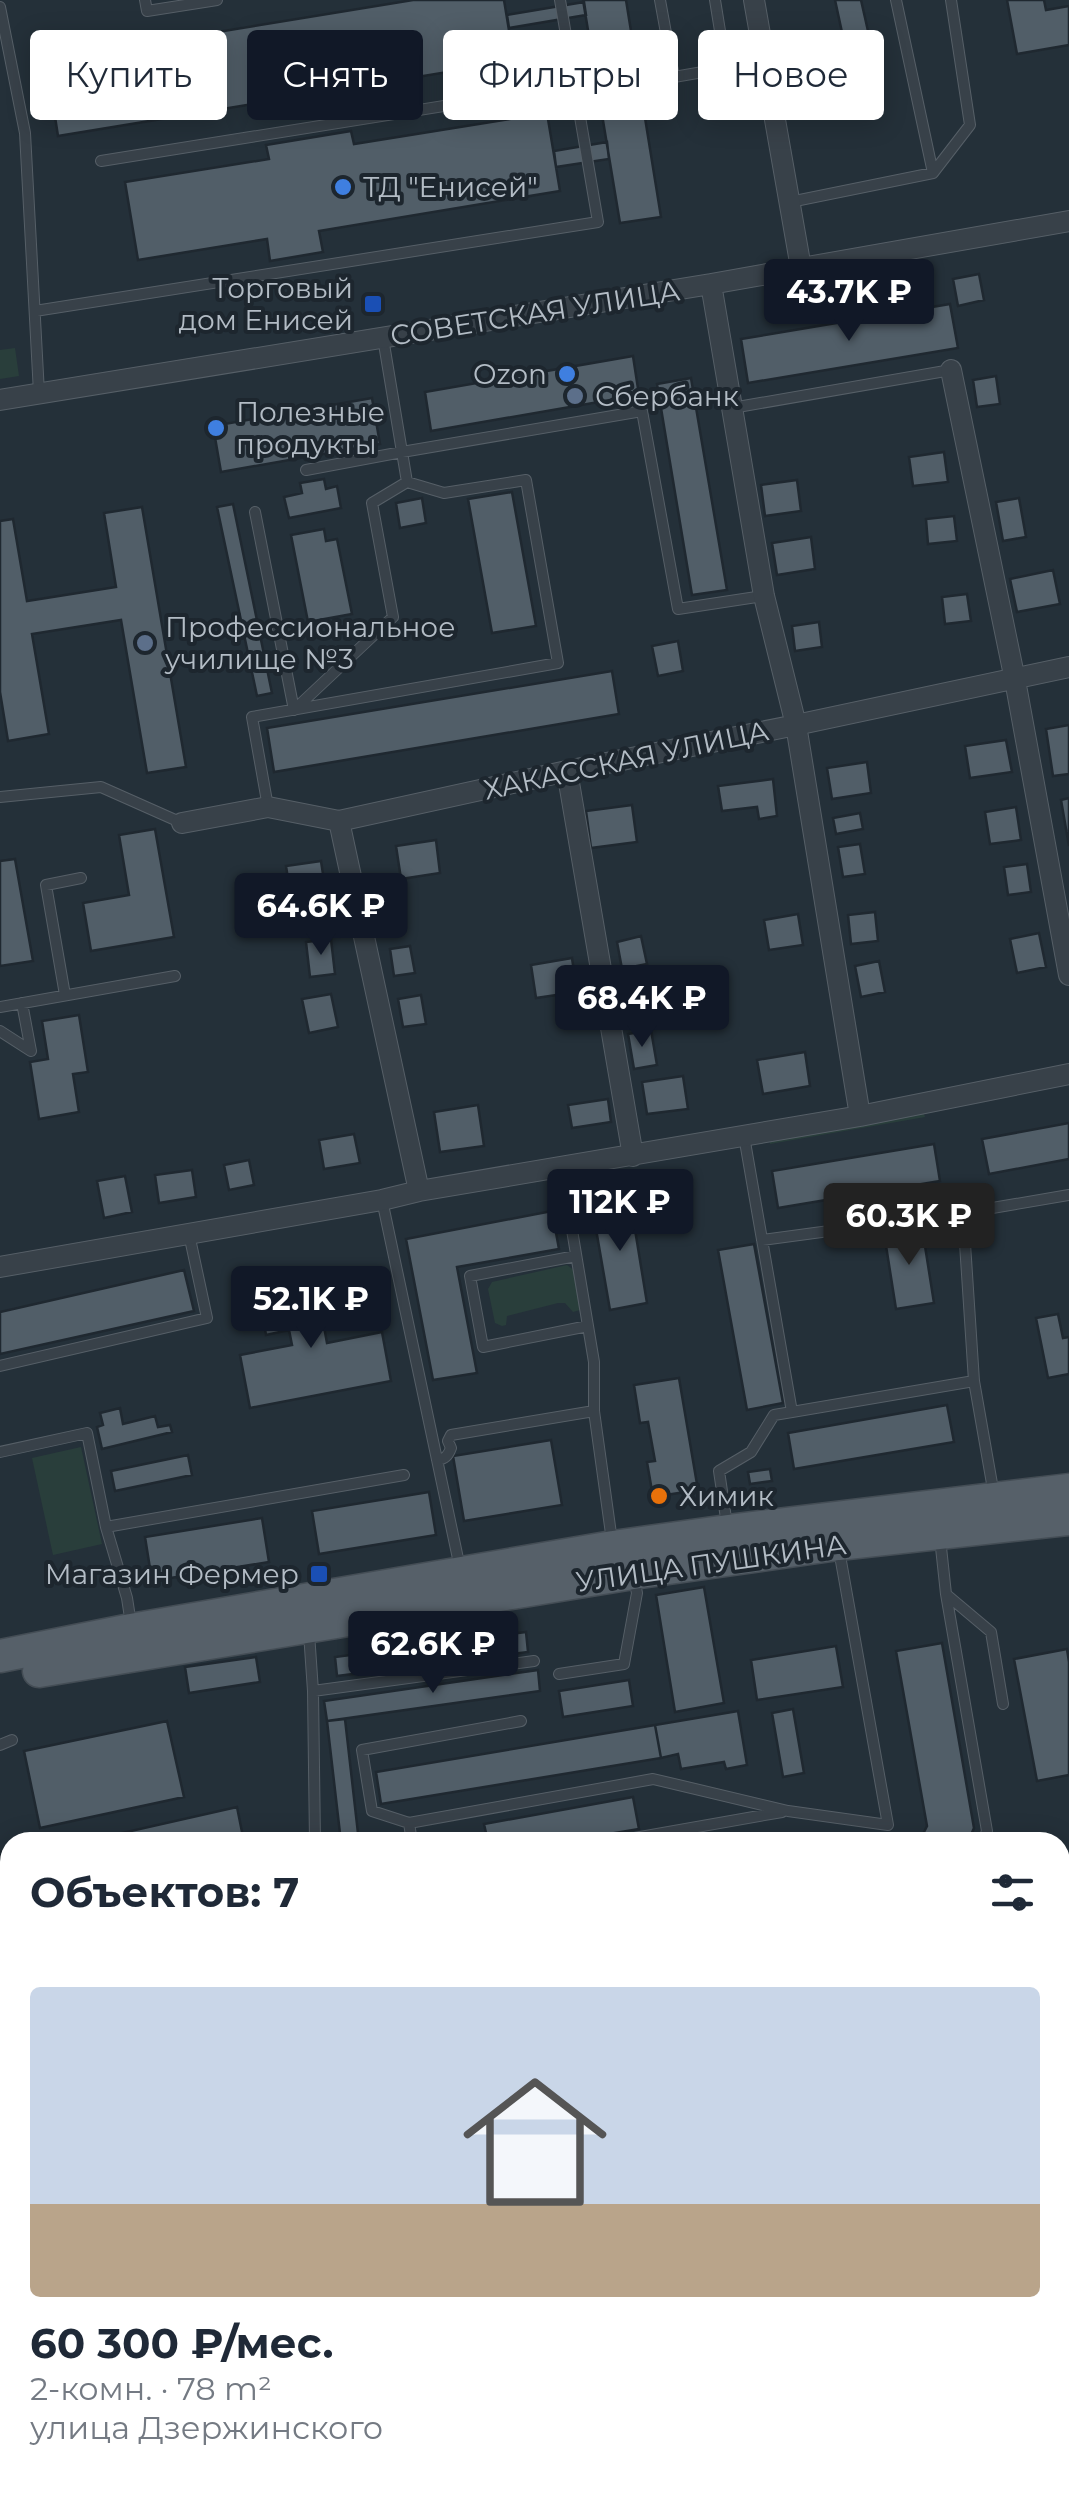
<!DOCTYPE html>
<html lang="ru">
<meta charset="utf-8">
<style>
body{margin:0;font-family:Montserrat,sans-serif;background:#f2f2f3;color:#1f2937;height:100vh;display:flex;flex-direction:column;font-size:38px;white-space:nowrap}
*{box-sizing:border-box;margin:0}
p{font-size:32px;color:#747a83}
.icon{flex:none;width:55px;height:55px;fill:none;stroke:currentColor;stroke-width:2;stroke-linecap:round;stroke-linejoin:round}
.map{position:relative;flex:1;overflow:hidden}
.panel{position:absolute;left:0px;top:1832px;width:1070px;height:672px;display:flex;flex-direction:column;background:#fff;border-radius:30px 30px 0 0;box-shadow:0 5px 25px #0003}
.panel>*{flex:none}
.hud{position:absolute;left:30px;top:30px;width:1010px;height:90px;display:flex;gap:20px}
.price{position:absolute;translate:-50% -85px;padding:0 22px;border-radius:10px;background:#111827;color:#fff;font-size:32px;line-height:65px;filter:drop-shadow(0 2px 5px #0008)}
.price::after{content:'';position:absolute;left:50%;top:60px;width:30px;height:22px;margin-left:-15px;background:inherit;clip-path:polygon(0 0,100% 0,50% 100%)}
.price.on{background:#222;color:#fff}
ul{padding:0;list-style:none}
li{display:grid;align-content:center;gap:20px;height:530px;padding:0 30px}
li span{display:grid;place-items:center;height:310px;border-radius:10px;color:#555}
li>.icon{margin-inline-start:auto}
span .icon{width:180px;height:180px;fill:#fffc;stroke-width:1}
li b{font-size:42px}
h2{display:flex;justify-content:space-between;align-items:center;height:120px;padding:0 30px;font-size:42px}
.pill{padding:0 35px;border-radius:10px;background:#fff;box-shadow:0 5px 25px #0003;font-size:35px;line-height:90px}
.pill.on{background:#111827;color:#fff}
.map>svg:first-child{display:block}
.green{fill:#293e3b}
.building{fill:#515e68;stroke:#1f2830;stroke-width:2.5}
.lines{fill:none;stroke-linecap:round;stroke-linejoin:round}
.service-casing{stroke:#565f67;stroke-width:12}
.minor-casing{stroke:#565f67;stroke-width:22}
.primary-casing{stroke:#444d55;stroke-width:35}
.service{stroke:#384149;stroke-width:10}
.minor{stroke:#384149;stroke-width:20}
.primary{stroke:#566069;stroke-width:32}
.rail-casing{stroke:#5a6670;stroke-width:10}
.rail{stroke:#1d262e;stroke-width:6;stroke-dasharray:19;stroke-linecap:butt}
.shop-dot{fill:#3f7fe0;stroke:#1d262e;stroke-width:4}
.transit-dot{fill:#1a4fb4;stroke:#1d262e;stroke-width:4}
.service-dot{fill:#5c6f8a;stroke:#1d262e;stroke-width:4}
.food-dot{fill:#e8710a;stroke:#1d262e;stroke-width:4}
.labels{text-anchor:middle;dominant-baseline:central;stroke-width:8;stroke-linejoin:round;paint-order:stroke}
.poi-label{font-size:28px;fill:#b3bcc5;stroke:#1d262e;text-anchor:start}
.street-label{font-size:28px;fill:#b3bcc5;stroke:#1d262e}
</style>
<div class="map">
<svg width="1069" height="2504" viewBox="0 0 1069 2504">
<rect width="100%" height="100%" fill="#243039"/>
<path class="green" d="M15,348L19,376L0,379V350Z
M923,1111L925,1117L770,1144V1139Z
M567,1265L575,1271L580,1310L573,1312L565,1303H558L507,1316L506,1325L502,1326L495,1323L488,1289L492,1282Z
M81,1447L102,1544L53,1555L32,1458Z"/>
<path class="building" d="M413,0H504L514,61L58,136L46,60Z
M583,0H626L661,217L620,223Z
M835,0H861L868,31L843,37Z
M1007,0H1044L1046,10L1069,6V45L1017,54Z
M584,2L586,15L509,28L507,15Z
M875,74L880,98L856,104L850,79Z
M547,113L560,191L319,231L323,252L270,261L267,239L138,260L125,182L269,159L266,145L351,131L354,144Z
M607,142L609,159L556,167L554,151Z
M979,274L984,300L958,306L953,279Z
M950,304L958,348L748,383L741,339Z
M633,356L639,395L431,431L425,392Z
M996,376L1000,404L977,407L973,380Z
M691,378L727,590L692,595L657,384Z
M372,398L380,444L221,472L213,426Z
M944,452L948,482L913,486L909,457Z
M324,479L326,489L337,486L341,508L289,518L284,497L302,493L300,483Z
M797,480L801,511L765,516L761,485Z
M512,492L536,626L492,633L468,499Z
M422,498L426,523L400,528L396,503Z
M1019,498L1026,537L1003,541L996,502Z
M233,504L272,693L257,696L217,507Z
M142,507L186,767L147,773L121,620L32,634L49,734L8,741L0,692V521L13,519L27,601L116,587L104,513Z
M954,516L957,541L928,544L926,519Z
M324,529L326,541L337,539L352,614L308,622L291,535Z
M811,537L815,569L777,575L772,543Z
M1053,570L1060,604L1017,612L1010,579Z
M967,594L971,621L945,624L942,597Z
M819,622L822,647L795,651L792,626Z
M678,641L683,671L658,676L652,646Z
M612,671L619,714L274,772L267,728Z
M1069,725V774L1053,776L1046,729Z
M1006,740L1012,772L970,778L965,746Z
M867,762L871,793L832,799L827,768Z
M773,779L777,816L759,819L757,807L722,811L718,786Z
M1069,798V846L1061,800Z
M632,805L637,842L591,848L586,811Z
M1016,807L1021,840L990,844L985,812Z
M860,813L863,829L836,834L833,818Z
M155,829L174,937L91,951L83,903L129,895L119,835Z
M436,840L440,873L401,879L396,846Z
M860,844L865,874L843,877L838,847Z
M15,859L33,961L0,966V861Z
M321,861L325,887L290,892L286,866Z
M1027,864L1031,892L1008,895L1004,867Z
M875,912L878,941L851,944L848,915Z
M798,914L803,945L769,950L764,920Z
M1039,933L1046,967L1017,973L1010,939Z
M641,936L647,964L622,969L617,942Z
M331,939L335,974L310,977L306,942Z
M410,946L415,973L394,976L390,949Z
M572,958L577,992L536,998L531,965Z
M879,961L885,992L861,997L855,966Z
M331,994L338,1027L309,1033L302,999Z
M421,995L426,1024L403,1027L398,999Z
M79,1015L88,1072L73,1074L79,1112L39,1119L30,1062L48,1059L42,1021Z
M651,1030L657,1065L634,1069L628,1034Z
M805,1052L810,1086L763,1094L757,1060Z
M683,1076L688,1109L647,1114L642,1082Z
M608,1099L611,1122L572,1128L568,1105Z
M478,1105L484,1146L440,1152L434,1112Z
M1069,1123V1159L989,1174L982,1139Z
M354,1134L360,1163L324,1169L319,1140Z
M934,1144L940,1181L778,1208L772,1171Z
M249,1160L254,1185L229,1190L224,1165Z
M192,1170L196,1197L159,1203L155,1175Z
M125,1176L132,1212L104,1218L97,1181Z
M630,1199L647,1303L610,1310L592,1206Z
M552,1211L559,1249L457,1267L477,1373L433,1380L406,1239Z
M922,1227L934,1303L896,1309L884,1233Z
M754,1244L783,1403L747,1410L718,1250Z
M184,1270L194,1311L0,1354V1312Z
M342,1283L349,1316L323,1321L327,1343L382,1332L391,1381L250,1408L240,1355L292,1345L289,1330L266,1335L260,1299Z
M1058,1314L1063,1338L1069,1337V1374L1048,1378L1036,1318Z
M679,1378L698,1490L653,1497L647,1462L655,1461L648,1422L640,1423L634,1385Z
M947,1405L954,1442L794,1469L788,1433Z
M120,1408L123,1424L155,1416L158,1427L170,1425L172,1432L102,1449L97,1427L103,1425L100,1413Z
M551,1440L562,1505L464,1521L453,1456Z
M188,1455L192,1475L115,1491L111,1471Z
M770,1469L772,1481L750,1484L748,1472Z
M429,1492L436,1535L319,1554L312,1511Z
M262,1518L269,1562L152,1581L145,1537Z
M704,1587L724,1703L675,1712L656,1595Z
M526,1632L528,1652L337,1676L335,1657Z
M942,1643L974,1828L968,1842H919L927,1826L896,1651Z
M836,1646L843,1687L757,1700L751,1660Z
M1067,1649L1069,1662V1775L1037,1781L1014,1659Z
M256,1657L260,1682L189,1693L185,1667Z
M538,1670L540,1691L327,1721L324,1701Z
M629,1680L633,1706L563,1717L559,1691Z
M793,1709L804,1773L783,1777L772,1713Z
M738,1711L747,1765L726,1769L724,1762L681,1769L678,1754L661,1758L655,1725Z
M345,1719L359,1842H341L327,1721Z
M167,1721L184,1797L40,1828L24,1751Z
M655,1725L661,1758L381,1804L376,1772Z
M633,1797L639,1829L561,1842H488L484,1824Z
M237,1807L244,1842H92L91,1840Z
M7,1851L10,1863V1888L0,1891V1852Z
M1060,1981L1069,1985V2003L1060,1999Z
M10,2033V2087L0,2090V2035Z
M10,2196V2239L0,2243V2199Z
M605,2495H729L701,2504H595L593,2499Z"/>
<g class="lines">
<defs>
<path id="service" d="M145,0L147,11L217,0
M660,0L674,77L726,68L715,0
M896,0L933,173
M0,7L25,133L39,393
M101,161L575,85
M790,202L933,173L970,125L951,0
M35,311L598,222L560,0
M732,408L951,370
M306,470L402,452L383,338
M255,512L294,710L393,617L372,503L407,482L402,452L642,411L678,609L763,596
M0,797L101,787L182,823
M268,807L252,717L558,663L526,480L444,493L407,482
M65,995L46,885L81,878
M0,1007L175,976
M0,1031L31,1051L22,1003
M559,1169L569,1212L594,1362V1411L612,1541
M382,1200L460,1568
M963,1213L974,1381L994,1495
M762,1240L963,1213L1069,1195
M576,1256L470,1276L483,1347L588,1326
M0,1366L207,1318L189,1234
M792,1412L974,1381
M0,1452L87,1433L106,1527L127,1598L131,1624
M437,1460C445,1459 448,1456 451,1448L448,1441L451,1435L594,1411
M727,1525L719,1471L751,1452L774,1415L792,1412L744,1136
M106,1527L404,1475
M940,1538L946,1594L987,1831L983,1842
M947,1595L991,1632L1003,1704
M309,1633L313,1691L315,1842
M559,1674L624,1664L637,1593L634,1579
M313,1691L534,1661
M521,1721L362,1750L372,1811L409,1823L653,1779L788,1811L888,1825L839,1550
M0,1745L12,1740
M409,1823L412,1842
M612,1842L782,1812
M0,1964L10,1961
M1060,2040L1069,2042
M0,2183L10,2181
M1060,2345L1069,2342
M555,2504L582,2495"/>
<path id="minor" d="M754,0L801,268
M711,284L764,596L796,725L860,1116
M951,370L1015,680L1069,975
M0,400L711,284L1069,221
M567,771L633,1156
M339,821L419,1191
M182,823L268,807L339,821L567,771L796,725L1069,667
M0,1267L382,1200L419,1191L860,1116L1069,1074"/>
<path id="primary" d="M0,1656L131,1630L613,1547L728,1531L1069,1490
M39,1671L633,1573L838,1544L1069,1519"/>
</defs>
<use href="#service" class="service-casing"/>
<use href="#minor" class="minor-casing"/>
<use href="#primary" class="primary-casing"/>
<use href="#service" class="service"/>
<use href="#minor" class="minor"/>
<use href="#primary" class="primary"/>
<defs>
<path id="rail" d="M1060,1972L1069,1976
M1060,2068L1069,2070
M1060,2086L1069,2089
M0,2110L10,2108
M1060,2126L1069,2125
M0,2291L10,2289
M1060,2293L1069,2291
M342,2504L371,2495"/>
</defs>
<use href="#rail" class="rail-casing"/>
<use href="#rail" class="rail"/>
</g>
<g class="shop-dot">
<circle cx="343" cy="187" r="10"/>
<circle cx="567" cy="374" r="10"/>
<circle cx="216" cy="428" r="10"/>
</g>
<g class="transit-dot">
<rect x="363" y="294" width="20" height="20" rx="5"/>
<rect x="309" y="1564" width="20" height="20" rx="5"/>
</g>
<g class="service-dot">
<circle cx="575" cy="396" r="10"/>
<circle cx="145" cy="643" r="10"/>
</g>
<circle class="food-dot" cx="659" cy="1496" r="10"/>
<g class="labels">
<g class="poi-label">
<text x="363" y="187">ТД "Енисей"</text>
<text x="353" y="288" text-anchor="end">Торговый<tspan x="353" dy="32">дом Енисей</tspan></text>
<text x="547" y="374" text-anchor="end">Ozon</text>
<text x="595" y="396">Сбербанк</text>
<text x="236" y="412">Полезные<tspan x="236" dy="32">продукты</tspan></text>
<text x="165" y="627">Профессиональное<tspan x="165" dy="32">училище №3</tspan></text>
<text x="679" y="1496">Химик</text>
<text x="299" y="1574" text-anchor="end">Магазин Фермер</text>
</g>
<g class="street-label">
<text transform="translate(535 313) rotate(-9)">СОВЕТСКАЯ УЛИЦА</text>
<text transform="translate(626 760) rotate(-12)">ХАКАССКАЯ УЛИЦА</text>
<text transform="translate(711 1563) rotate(-8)">УЛИЦА ПУШКИНА</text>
</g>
</g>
</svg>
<b class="price" style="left:849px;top:344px">43.7K ₽</b>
<b class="price" style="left:321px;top:958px">64.6K ₽</b>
<b class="price" style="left:642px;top:1050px">68.4K ₽</b>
<b class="price" style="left:620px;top:1254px">112K ₽</b>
<b class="price on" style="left:909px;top:1268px">60.3K ₽</b>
<b class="price" style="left:311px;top:1351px">52.1K ₽</b>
<b class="price" style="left:433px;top:1696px">62.6K ₽</b>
<div class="hud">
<a class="pill">Купить</a>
<a class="pill on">Снять</a>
<a class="pill">Фильтры</a>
<a class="pill">Новое</a>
</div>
<section class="panel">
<h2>Объектов: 7<svg class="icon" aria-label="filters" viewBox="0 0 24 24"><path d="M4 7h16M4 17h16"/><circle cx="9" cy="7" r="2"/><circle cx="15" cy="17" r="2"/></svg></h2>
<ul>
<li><span style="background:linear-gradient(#c9d6e8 70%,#b9a48a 0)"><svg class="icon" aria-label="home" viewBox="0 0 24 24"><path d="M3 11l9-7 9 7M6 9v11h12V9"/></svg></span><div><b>60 300 ₽/мес.</b><p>2-комн. · 78 m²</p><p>улица Дзержинского</p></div></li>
</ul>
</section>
</div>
